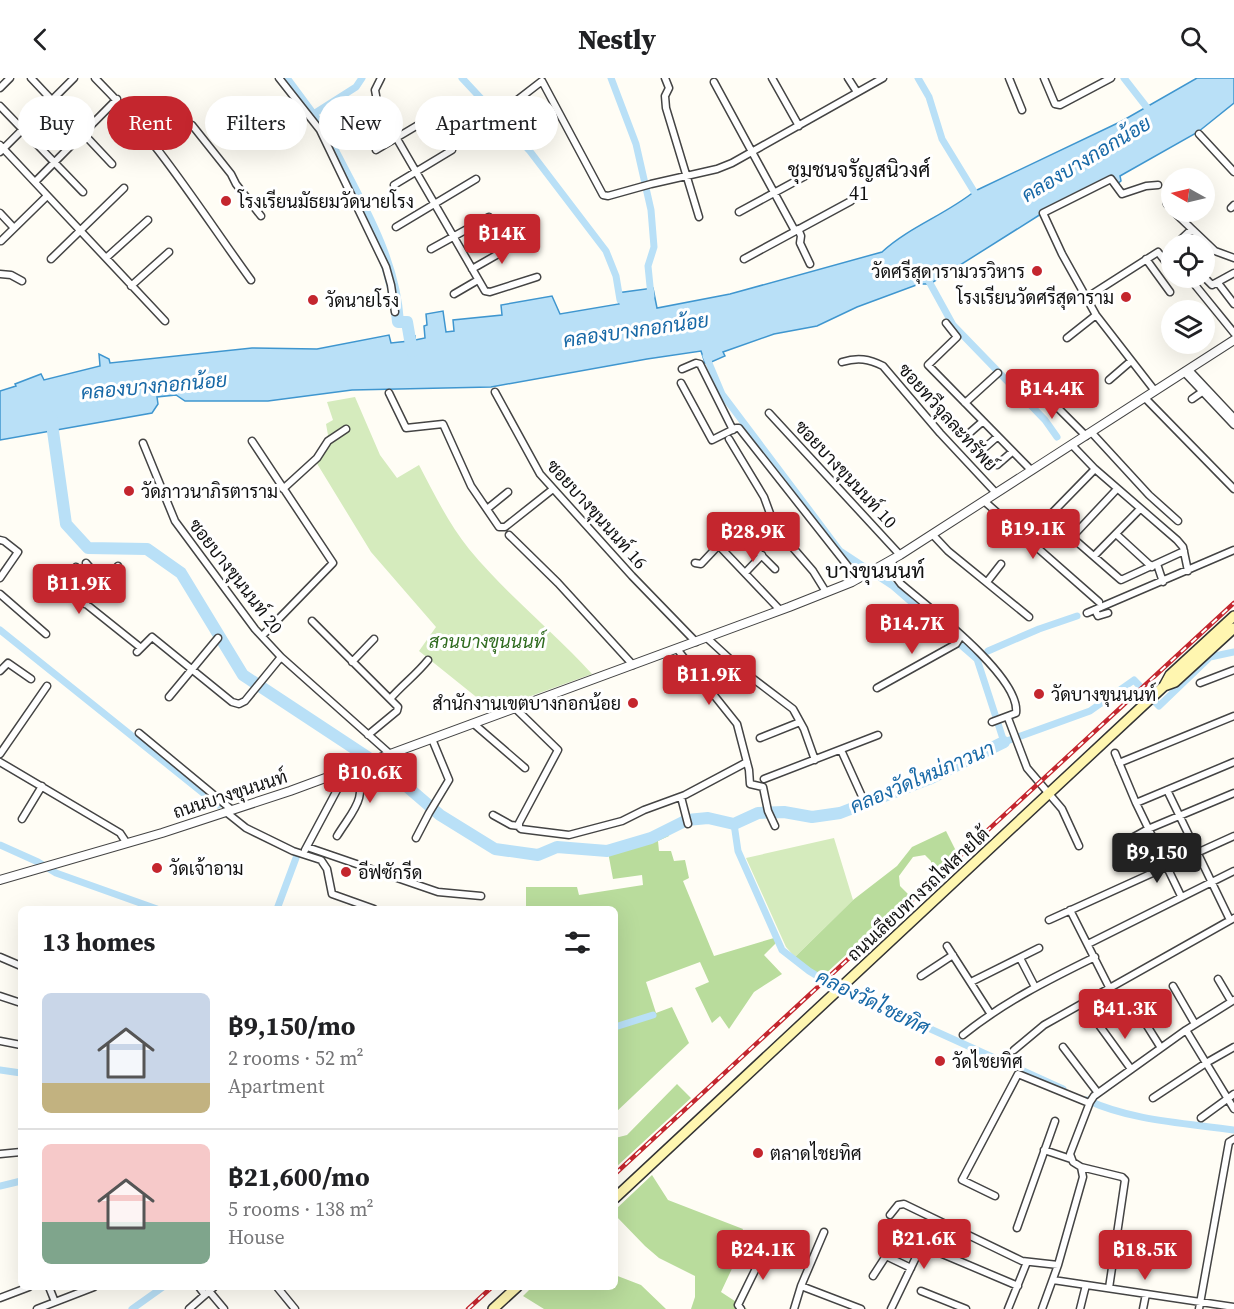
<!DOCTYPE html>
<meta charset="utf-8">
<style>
body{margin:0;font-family:"Source Serif 4",Sarabun,serif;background:#f2f2f2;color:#202124;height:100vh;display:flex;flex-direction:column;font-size:22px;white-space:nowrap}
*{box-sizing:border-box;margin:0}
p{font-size:20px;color:#757577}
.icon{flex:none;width:33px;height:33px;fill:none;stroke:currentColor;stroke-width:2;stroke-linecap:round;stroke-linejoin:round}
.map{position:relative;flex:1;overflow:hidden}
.drawer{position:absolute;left:18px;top:828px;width:600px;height:384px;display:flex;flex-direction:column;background:#fff;border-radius:9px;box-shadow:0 6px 24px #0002}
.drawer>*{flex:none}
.hud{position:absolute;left:18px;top:18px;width:600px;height:54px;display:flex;gap:12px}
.needle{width:39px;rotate:278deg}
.controls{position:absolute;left:1161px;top:90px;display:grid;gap:12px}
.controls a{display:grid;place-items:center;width:54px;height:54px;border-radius:50%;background:#fff;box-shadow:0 6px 24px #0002;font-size:30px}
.price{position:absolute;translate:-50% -51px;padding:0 14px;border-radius:6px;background:#c4262e;color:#fff;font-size:20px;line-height:39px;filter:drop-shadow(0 2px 3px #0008)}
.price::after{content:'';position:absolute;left:50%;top:36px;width:18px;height:14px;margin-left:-9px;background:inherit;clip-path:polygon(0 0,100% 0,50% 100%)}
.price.selected{background:#222;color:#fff}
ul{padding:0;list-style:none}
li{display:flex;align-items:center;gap:18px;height:150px;padding:0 24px}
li+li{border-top:2px solid #e0e0e0}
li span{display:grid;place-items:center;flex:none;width:168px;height:120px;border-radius:9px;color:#555}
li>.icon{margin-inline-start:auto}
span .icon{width:72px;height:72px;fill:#fffc;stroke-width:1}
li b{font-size:26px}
h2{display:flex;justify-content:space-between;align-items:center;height:72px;padding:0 24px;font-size:26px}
.tag{padding:0 21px;border-radius:27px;background:#fff;box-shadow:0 6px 24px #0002;font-size:21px;line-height:54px}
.tag.selected{background:#c4262e;color:#fff}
header{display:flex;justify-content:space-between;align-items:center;height:78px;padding:0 24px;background:#fff;font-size:27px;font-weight:800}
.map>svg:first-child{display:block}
.green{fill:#d5ebbd}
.forest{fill:#b9dc9c}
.water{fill:#b9e0f7;stroke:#3f96cf;stroke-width:1.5}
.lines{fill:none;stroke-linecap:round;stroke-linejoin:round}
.canal{stroke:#b9e0f7;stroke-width:7}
.river{stroke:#b9e0f7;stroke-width:12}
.minor-casing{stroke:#444;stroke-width:9}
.tertiary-casing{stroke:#444;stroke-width:10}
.secondary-casing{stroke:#333;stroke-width:12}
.minor{stroke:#fff;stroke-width:6}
.tertiary{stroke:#fff;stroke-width:8}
.secondary{stroke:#fff6b0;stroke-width:9}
.rail-casing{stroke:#c4262e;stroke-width:4.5}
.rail{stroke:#fff;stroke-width:2;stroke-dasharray:7;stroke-linecap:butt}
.poi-dot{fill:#c4262e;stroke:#fff;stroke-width:2}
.labels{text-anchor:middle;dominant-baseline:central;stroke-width:6;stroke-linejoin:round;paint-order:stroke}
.poi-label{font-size:18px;fill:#111;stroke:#fff;text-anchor:start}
.street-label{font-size:18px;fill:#111;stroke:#fff}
.park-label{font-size:18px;font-style:italic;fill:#2f6b1f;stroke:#fff}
.water-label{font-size:20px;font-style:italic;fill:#1768a6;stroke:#fff}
.neighbourhood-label{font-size:20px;fill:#111;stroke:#fff}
.quarter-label{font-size:21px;fill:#111;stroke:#fff}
</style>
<header><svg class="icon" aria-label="back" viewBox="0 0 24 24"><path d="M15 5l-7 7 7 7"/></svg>Nestly<svg class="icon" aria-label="search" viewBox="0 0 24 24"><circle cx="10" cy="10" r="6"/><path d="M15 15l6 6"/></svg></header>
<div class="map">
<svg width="1234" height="1231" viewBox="0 0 1234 1231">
<rect width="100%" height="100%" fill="#fffdf5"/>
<path class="green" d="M355,319L380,377L397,400L419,387C434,416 449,446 469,471C506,516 553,553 592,596L531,618L490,630L419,573L436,549L371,474L313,379L328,357L326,346L333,342L327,324Z
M834,760L853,822L795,879L786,869L746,780Z"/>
<path class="forest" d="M665,749L669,758L658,763L659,773H671L674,783L685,782L689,800L683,803L714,878L774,860L776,865L764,877L782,896L754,914L729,951L720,938L712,945L695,910L709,904L700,884L646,904L656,935L672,929L689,965L615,1035V831H526V809H577L579,817L643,807L642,797L613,801L608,774Z
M946,753L957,775L931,799V783L925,777L913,779L899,798L900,808L910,818L822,899L795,879L853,822L897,788L912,769Z
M677,1006L691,1020L615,1090V1060L627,1057Z
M652,1097L668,1122L743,1151L739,1161L744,1165L721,1214L747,1231H691L695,1219V1198L659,1180L645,1168L615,1137V1132Z
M615,1197L641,1207L666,1231H544L523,1218L532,1209H615Z"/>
<path class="water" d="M1197,0H1234V25L1198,54L1120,98L1121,103L1117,106L1112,99L1041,136L930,206H919L857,229L817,248L774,256L723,274L725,278L709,285H705L701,273L647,281L491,309L352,312L268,323H185L176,317L157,319L158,326L152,335L0,362V313L16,308L15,306L41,296L44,302L100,288L99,276L109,281L110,285L252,270L317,271L389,257L391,265L409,263V260L415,258V262L425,260L424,248L427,247L426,236L443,233L446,254L454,253L453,242L502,237L501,227L552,218L560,236L619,226L617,215L653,210L657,230L730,216L882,174C909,149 945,137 975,113L1122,43Z"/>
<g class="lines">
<path class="canal" d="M462,0L529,72L606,173L616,198L620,222
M611,0L636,66L651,132L654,169L648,188L651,218
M918,0L929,19L942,61L978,120
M1124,0L1152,36
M312,37L356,9L362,0
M926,198L953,247L1045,342L1057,359
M706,278L722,316L840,473L893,508L977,581L1004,664L1090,633L1134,602L1159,628L1210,579L1234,574
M0,552L218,727
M988,573L1039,551L1077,538
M734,746L738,773L782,872L809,893L829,905L1063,1011
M0,767L38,784L56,795L157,831
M277,831L296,780
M615,949L653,937
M0,992L21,995
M1087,1022C1132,1043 1185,1045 1234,1052
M0,1108L21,1103
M132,1231L163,1209"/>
<path class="river" d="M284,0L321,50
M329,65C358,122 394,179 398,244H407L412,273
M51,339L66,446L88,470L147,471L181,495L243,597L390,694L440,737L495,771L538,777L557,769L607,773L651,760L687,742L708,740L734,746L758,735L784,734L812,739L840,735L929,701L1004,664"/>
<defs>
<path id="minor" d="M31,0L112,86
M95,0C156,60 201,133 251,202
M279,0L320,52L386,189L391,207L395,234
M381,0L375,12L378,28L485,213L490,214L537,199
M665,0L669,10L665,18L666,30L699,139
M772,0L799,48
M848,0L857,14
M1009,0L1022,32
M1044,0L1055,26L1060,27L1111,0
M714,4L795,153
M0,10L10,0
M0,28L83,114
M352,45L378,28
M1199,56L1234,94
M0,67L165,243
M459,67L542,3L603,117L608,118L651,106L717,91L732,85L883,0
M155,68L182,47H192L231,96L236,106L261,138
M376,72L423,44
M0,74L74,0
M35,104L117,21
M394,107L452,72
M1172,118L1167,126L1172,131
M1231,130L1234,127
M739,134L818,91
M1174,134L1215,173L1234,180
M0,135L14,150
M396,149L476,101
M798,151L801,158L800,165L810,186
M1,163L47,118
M1176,166L1192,151
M431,171L489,139
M106,180L148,142
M51,181L124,110
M744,181L851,123
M1146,181L1170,214
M472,191L521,163
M0,196L11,197L22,203
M1205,200L1212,207L1234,195
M1218,205L1234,226
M1195,207L1234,255
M131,208L169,174
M454,216L478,202
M1086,220L1158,174L1172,192
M946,245L957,259L928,287L1031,392
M1067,260L1096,237
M842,284C858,279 869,281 883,288L940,355L996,415
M682,291L696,285L700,286L733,352
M1189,292L1234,340
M1184,294L1234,347
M1109,302L1131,283
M681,305L712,362L736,350H739L858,501
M1036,308L1086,358
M1155,313L1096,237L1062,176L1043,135L1111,101L1122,116L1146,108L1158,107
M495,314L540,396L632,498L696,564
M389,315L406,350L443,346L471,408L499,449H505L553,411
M1145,320L1234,411
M1192,321L1202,314
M965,325L998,295
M769,335L900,477
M1092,355L1149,417L1178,443
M966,358L982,344
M729,361L764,419L775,449L813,493L826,514
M252,363L333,485L262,558
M143,365L175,443L255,551L281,579L390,676
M1072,367L1095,391L1177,462L1183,469L1188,493
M980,374L997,359
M997,387L1012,374
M1095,391L1053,434L1050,439L1052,442L1121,502L1184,473
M283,411L317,380L328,363L346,351
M984,423L1099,524
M487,431L508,414
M1116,456L1152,489
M509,457L558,505L633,587
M933,457L948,473L1029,539
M1072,459L1117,411
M0,462L4,463L18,474L0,500
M747,463L775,491
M1094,478L1140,431
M892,482L895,498L901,506C928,529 1021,599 1016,635L992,644
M86,485L103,505
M695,485L701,486L717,469L721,470L780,532
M1157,486L1163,504
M76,489L66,504V510L141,570
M745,495L762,477
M987,504L1001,486
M0,516L46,556
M85,526L118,488
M1095,532L1098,538L1108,535
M1087,535L1234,472
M312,543L398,629L397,633L368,657
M707,560L743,593L793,631L804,651L815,682
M677,571L737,646L749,692L750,706L763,709L768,733L775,748
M137,574L152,559L232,624L239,626L245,623L281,579
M352,584L374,561
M0,593L8,585L31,601
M1200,605L1234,592
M877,610L956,566L961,558
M169,619L218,560
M390,621C402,607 416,597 428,582
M516,631L558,672L519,745V749L521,751L569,757L622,743L644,732L685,717L747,684
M1008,640L1027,690L1062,731L1079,768
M474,646L525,690
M139,655L232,732
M760,660L800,644
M841,672L865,725
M1115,675L1136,725L1181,818
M0,676L47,608
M0,684L120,755L126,764
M1119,685L1234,638
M764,701L878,657
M1167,712L1230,842
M681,719L688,746
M1136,725L1234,684
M226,734L246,750L293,773L321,782L327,791L332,816L374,831
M493,737L511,747L519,748
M22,741L42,708
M337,758C355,729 367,723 356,687
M416,760L429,735L449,702L432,661
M1121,766L1148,751L1234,715
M307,769L438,814L481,818
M305,772L337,712V694
M1070,832L1109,909
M1049,842L1234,758
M1088,866L1234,793
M947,868L990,935
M0,879L21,888
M1020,880L1035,909
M921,898L953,877
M1218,901L1231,923
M971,904L1039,870
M1173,908L1195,946
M0,918L21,925
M1134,927L1161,970
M1099,947L1131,991
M1186,952L1234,1031
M963,957C1004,924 1048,902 1095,879
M0,963L21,967
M1063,969L1098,1015
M1014,972L1044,947L1234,840
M1153,1020L1206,985L1234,969
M1201,1040L1234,1016
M1044,1072L1071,1081
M0,1076L21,1074
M1081,1089L1122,1099L1125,1102L1109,1210
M995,1118L962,1102L1018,996L1089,1025
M890,1137L898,1127L904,1126L1022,1183L1058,1187
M1017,1150L1055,1043
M1116,1168L1185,1176
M940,1175L1018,1208
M873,1198L886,1178L911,1190
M1053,1202L1234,1229
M801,1208L861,1231
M49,1209L55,1224
M199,1209L205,1217
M277,1209L295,1231
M209,1213L224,1231
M921,1213L966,1231
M0,1220L29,1209
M37,1231L94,1209
M189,1231L214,1209
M741,1231L738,1227L764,1174
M794,1231L801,1208L824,1154
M891,1231L934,1142
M1008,1231L1027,1184
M1042,1231L1058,1187L1083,1099L1081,1089L1073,1084L1070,1076L1090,1024L1094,1018L1186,952L1234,922
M1080,1231L1086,1207
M1143,1231L1146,1216
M1199,1231L1229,1064L1234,1061"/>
<path id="tertiary" d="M0,802L162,755L290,713L789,529L852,504L900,477L1234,262"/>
<path id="secondary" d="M1164,608L1175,604L1234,550
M615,1120L1164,608L1170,597L1234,538
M493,1231L517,1209"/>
</defs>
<use href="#minor" class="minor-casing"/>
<use href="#tertiary" class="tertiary-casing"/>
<use href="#secondary" class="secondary-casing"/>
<use href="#minor" class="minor"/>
<use href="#tertiary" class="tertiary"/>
<use href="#secondary" class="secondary"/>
<defs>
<path id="rail" d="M615,1096L1234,525
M468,1231L492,1209"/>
</defs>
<use href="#rail" class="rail-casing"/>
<use href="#rail" class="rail"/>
</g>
<g class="poi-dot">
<circle cx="226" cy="123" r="6"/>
<circle cx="1037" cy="193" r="6"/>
<circle cx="1126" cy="219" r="6"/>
<circle cx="313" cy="222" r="6"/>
<circle cx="129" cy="413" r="6"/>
<circle cx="1039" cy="616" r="6"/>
<circle cx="633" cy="625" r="6"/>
<circle cx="157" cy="790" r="6"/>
<circle cx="346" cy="794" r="6"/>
<circle cx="940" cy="983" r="6"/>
<circle cx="758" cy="1075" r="6"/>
</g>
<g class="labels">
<g class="poi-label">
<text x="238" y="123">โรงเรียนมัธยมวัดนายโรง</text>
<text x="1025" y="193" text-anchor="end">วัดศรีสุดารามวรวิหาร</text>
<text x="1114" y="219" text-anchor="end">โรงเรียนวัดศรีสุดาราม</text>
<text x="325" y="222">วัดนายโรง</text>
<text x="141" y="413">วัดภาวนาภิรตาราม</text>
<text x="1051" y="616">วัดบางขุนนนท์</text>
<text x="621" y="625" text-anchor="end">สำนักงานเขตบางกอกน้อย</text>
<text x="169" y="790">วัดเจ้าอาม</text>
<text x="358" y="794">อีฟซักรีด</text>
<text x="952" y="983">วัดไชยทิศ</text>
<text x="770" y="1075">ตลาดไชยทิศ</text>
</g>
<g class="street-label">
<text transform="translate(948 339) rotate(48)">ซอยทวีจุลละทรัพย์</text>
<text transform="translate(846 396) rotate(47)">ซอยบางขุนนนท์ 10</text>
<text transform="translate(597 436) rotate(48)">ซอยบางขุนนนท์ 16</text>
<text transform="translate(236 498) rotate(52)">ซอยบางขุนนนท์ 20</text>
<text transform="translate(230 716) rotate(-18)">ถนนบางขุนนนท์</text>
<text transform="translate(918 816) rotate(-43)">ถนนเลียบทางรถไฟสายใต้</text>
</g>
<g class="park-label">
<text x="487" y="563">สวนบางขุนนนท์</text>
</g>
<g class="water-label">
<text transform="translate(1086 81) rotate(-31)">คลองบางกอกน้อย</text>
<text transform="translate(636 252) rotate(-8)">คลองบางกอกน้อย</text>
<text transform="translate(154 308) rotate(-5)">คลองบางกอกน้อย</text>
<text transform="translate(922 699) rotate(-23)">คลองวัดใหม่ภาวนา</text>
<text transform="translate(873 924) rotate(26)">คลองวัดไชยทิศ</text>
</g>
<g class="neighbourhood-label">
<text x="859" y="92">ชุมชนจรัญสนิวงศ์<tspan x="859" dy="23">41</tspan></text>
</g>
<g class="quarter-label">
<text x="875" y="492">บางขุนนนท์</text>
</g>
</g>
</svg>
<div class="controls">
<a><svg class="needle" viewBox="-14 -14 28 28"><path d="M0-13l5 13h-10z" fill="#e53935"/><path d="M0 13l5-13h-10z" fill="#757577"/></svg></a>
<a><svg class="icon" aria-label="locate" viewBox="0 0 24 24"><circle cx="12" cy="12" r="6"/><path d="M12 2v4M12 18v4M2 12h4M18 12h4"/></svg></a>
<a><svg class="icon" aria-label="layers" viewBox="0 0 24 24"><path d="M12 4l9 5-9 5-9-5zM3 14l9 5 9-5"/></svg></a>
</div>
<b class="price" style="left:502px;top:187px">฿14K</b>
<b class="price" style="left:1052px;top:342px">฿14.4K</b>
<b class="price" style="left:1033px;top:482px">฿19.1K</b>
<b class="price" style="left:753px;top:485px">฿28.9K</b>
<b class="price" style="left:79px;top:537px">฿11.9K</b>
<b class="price" style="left:912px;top:577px">฿14.7K</b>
<b class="price" style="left:709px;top:628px">฿11.9K</b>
<b class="price" style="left:370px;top:726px">฿10.6K</b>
<b class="price selected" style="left:1157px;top:806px">฿9,150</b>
<b class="price" style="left:1125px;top:962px">฿41.3K</b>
<b class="price" style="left:924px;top:1192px">฿21.6K</b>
<b class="price" style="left:763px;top:1203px">฿24.1K</b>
<b class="price" style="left:1145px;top:1203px">฿18.5K</b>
<div class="hud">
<a class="tag">Buy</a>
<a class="tag selected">Rent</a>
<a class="tag">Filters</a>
<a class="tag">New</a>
<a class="tag">Apartment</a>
</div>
<section class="drawer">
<h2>13 homes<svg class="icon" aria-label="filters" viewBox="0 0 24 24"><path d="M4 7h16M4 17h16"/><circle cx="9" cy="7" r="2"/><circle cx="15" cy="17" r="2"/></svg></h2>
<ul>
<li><span style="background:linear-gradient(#c9d6e8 75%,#c2b280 0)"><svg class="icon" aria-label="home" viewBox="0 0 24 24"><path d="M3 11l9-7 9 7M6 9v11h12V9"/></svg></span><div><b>฿9,150/mo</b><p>2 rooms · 52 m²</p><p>Apartment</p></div></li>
<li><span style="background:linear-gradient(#f6c9c9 65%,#7fa58c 0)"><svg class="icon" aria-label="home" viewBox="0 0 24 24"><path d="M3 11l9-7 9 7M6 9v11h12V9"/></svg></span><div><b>฿21,600/mo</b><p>5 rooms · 138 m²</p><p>House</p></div></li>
</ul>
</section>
</div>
